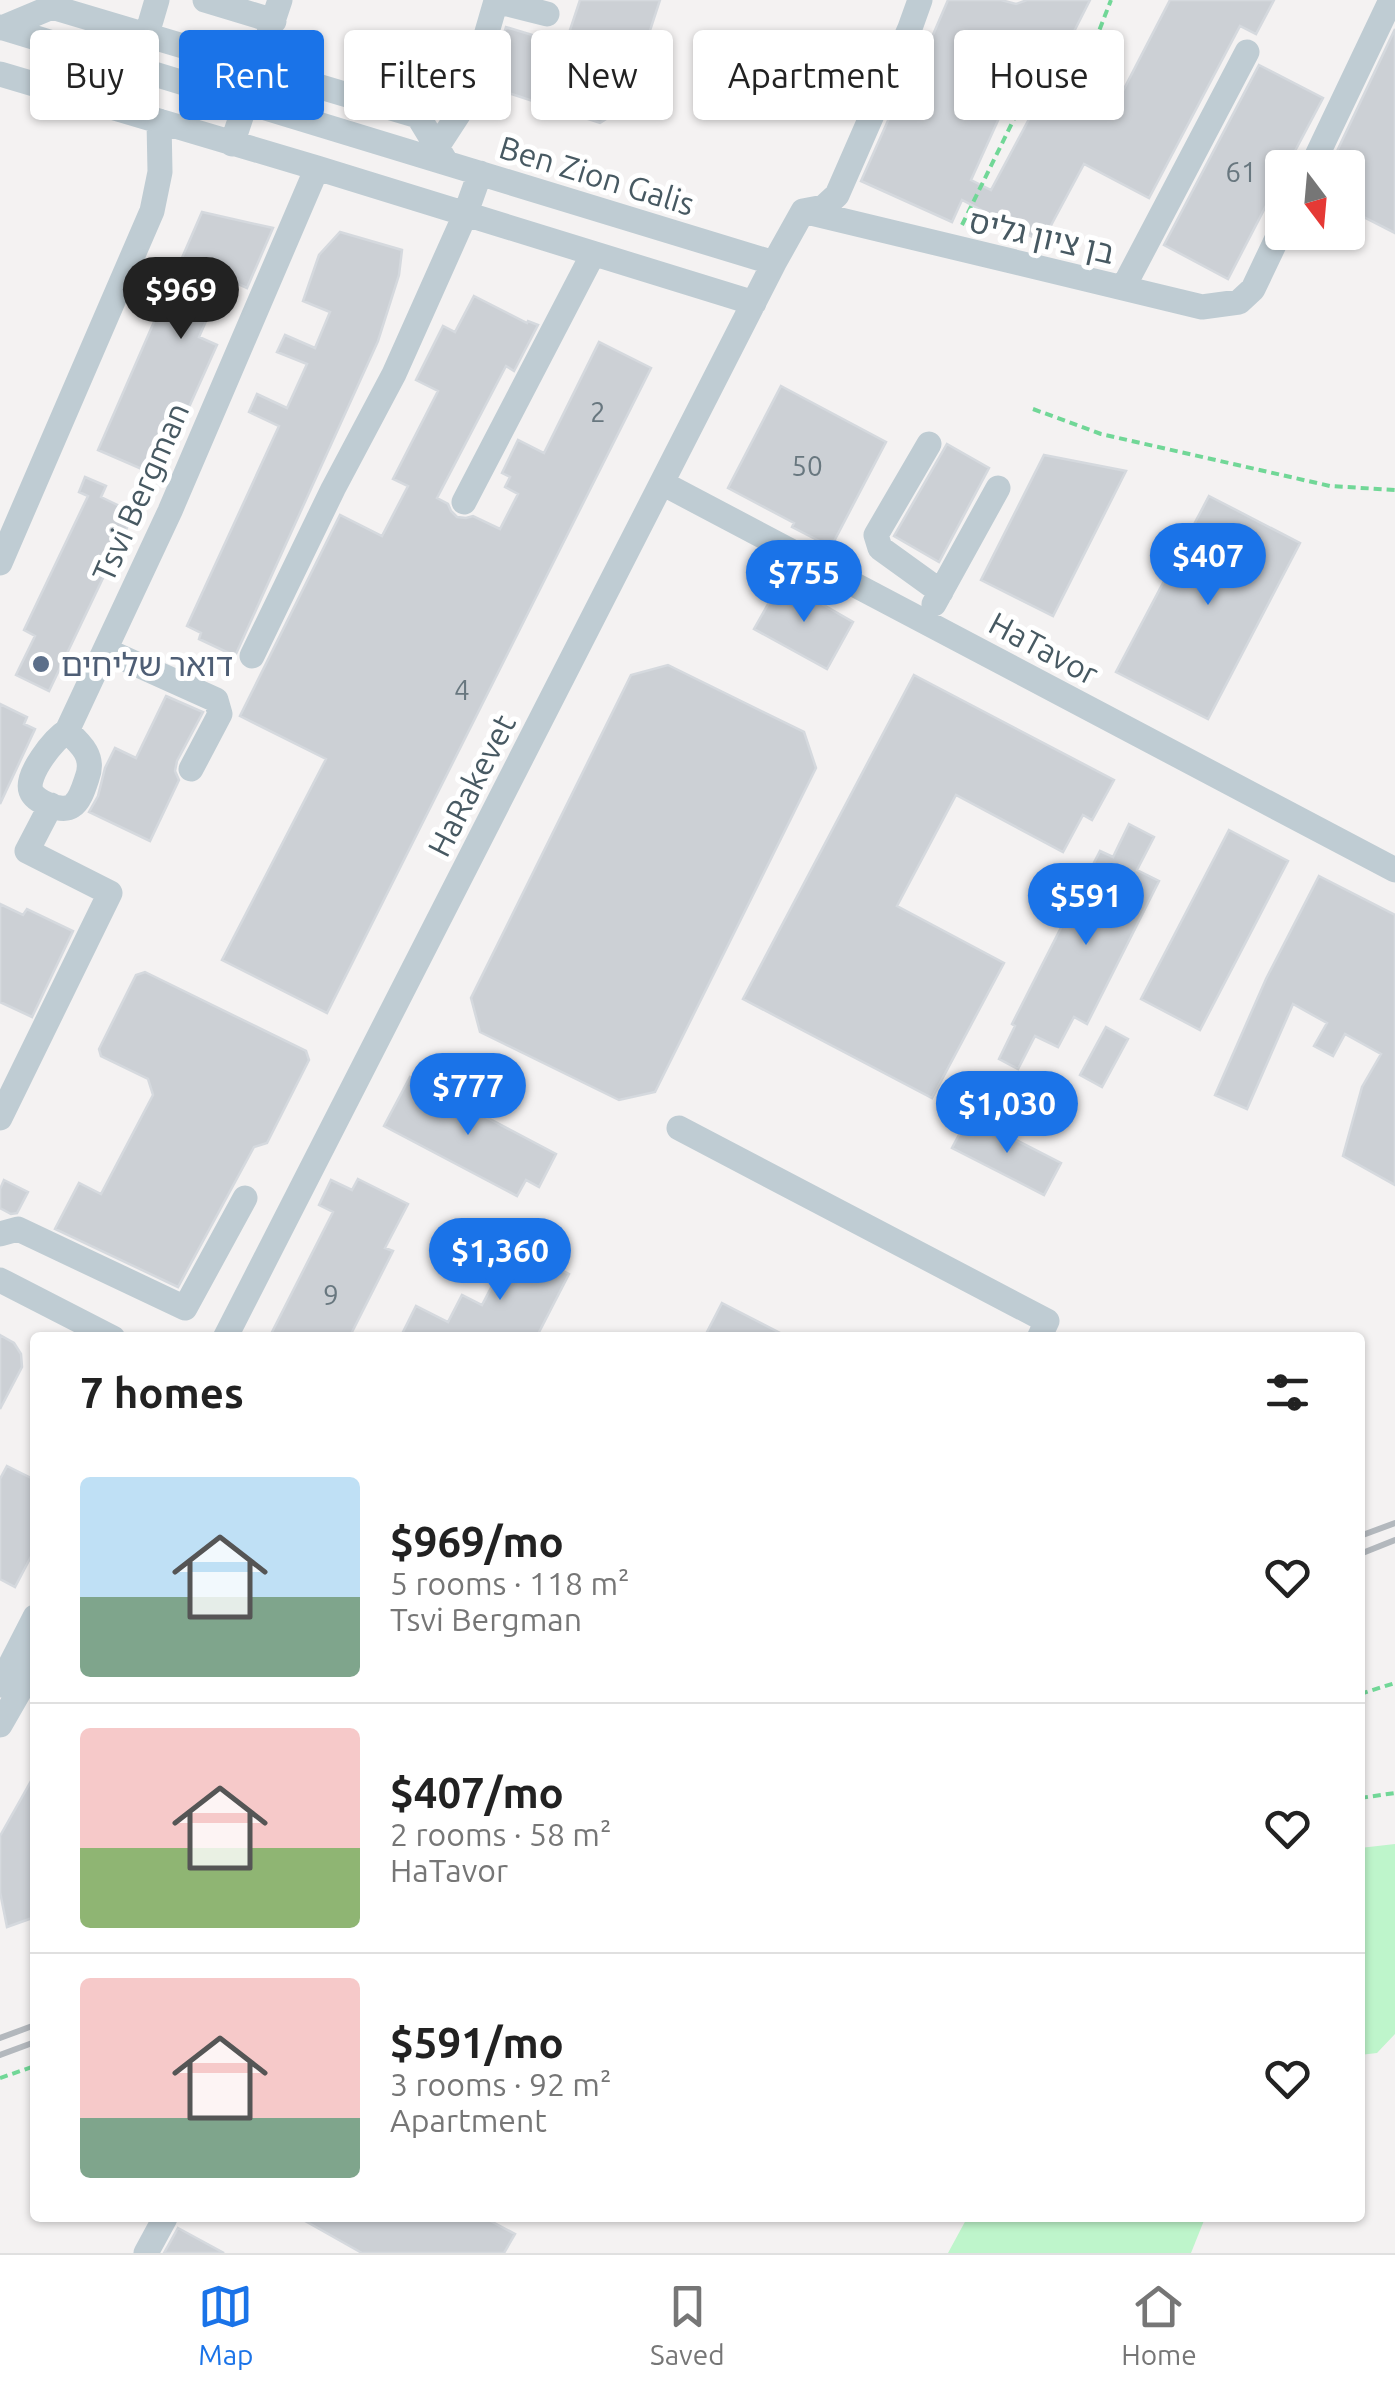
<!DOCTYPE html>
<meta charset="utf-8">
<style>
body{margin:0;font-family:Ubuntu,"Noto Sans Hebrew",sans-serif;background:#f6f6f6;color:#222;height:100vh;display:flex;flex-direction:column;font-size:38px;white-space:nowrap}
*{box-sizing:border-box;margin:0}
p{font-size:32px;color:#767676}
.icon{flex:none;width:55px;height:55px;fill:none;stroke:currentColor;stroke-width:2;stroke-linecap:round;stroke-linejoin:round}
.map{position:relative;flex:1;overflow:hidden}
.sheet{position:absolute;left:30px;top:1332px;width:1335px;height:890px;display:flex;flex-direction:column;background:#fff;border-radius:10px;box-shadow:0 2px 8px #0004}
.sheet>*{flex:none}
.guide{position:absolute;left:30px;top:30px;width:1335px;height:90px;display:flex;gap:20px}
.needle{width:65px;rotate:164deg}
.tools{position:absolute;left:1265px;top:150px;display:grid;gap:20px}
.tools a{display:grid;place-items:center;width:100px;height:100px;border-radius:10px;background:#fff;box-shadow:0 2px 8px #0004;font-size:50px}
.price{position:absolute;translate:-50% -85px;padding:0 22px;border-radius:35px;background:#1a73e8;color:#fff;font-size:32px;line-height:65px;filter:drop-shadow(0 2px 5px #0008)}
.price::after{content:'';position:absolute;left:50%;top:60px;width:30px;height:22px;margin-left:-15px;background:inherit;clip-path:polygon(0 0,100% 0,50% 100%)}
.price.on{background:#222;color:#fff}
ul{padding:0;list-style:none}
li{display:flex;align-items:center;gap:30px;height:250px;padding:0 50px}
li+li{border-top:2px solid #e0e0e0}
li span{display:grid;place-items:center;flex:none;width:280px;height:200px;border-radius:10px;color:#555}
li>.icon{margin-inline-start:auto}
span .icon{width:120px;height:120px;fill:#fffc;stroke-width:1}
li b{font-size:42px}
h2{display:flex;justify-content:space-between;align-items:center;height:120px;padding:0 50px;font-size:42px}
.tag{padding:0 35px;border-radius:10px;background:#fff;box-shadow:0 2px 8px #0004;font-size:35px;line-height:90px}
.tag.on{background:#1a73e8;color:#fff}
.tabs{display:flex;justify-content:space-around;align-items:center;height:140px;border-top:2px solid #e0e0e0;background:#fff;font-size:28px;color:#767676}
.tabs a{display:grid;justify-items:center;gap:5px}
.tabs .on{color:#1a73e8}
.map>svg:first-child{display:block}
.green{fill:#bef5cb}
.building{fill:#ccd0d5;stroke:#d5d9de;stroke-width:2.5}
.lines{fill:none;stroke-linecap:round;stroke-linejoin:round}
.path{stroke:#71d797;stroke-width:4;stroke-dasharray:8 5;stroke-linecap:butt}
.minor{stroke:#bfccd3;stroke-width:25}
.rail{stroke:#b3b8bd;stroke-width:6}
.service-dot{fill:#5c6f8a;stroke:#fff;stroke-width:4}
.labels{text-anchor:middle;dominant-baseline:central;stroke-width:10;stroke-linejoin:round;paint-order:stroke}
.number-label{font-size:28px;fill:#68777f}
.street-label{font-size:32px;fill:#475962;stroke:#fff}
.service-label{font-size:32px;fill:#4e5e75;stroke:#fff;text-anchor:start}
</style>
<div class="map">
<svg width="1395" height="2253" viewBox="0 0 1395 2253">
<rect width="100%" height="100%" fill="#f4f2f2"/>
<path class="green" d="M1395,1844V2034L1377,2053L1360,2055V1848Z
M967,2218H1205L1191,2253H948Z"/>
<path class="building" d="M580,0H660L622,116L614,114L600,123L496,89L500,74L492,72L506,27L565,45Z
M948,0H1001L1016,4L1027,0H1090L1060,59L1029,52L971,180L991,190L1051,78L1113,110L1170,0H1274L1256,34L1240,26L1149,198L1084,164L1042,242L962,200L952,222L861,181L923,42L929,44Z
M1395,29V233L1348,209V168H1329Z
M1259,65L1323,98L1286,168H1282V175L1228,279L1164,245Z
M202,212L273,228L247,288L225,278L199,337L217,345L158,476L98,450Z
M340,232L402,250L399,275L378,341L235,656L199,639L201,633L187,626L279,426L249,412L257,394L287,408L307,364L277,352L285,335L315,348L330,312L303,301L319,255Z
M474,296L527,323L528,321L538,325L514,371L506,366L437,498L448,504L451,511L457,517L466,518L473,516L500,529L518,494L505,487L510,477L502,473L518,440L544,453L599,342L651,368L327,1013L222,960L326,759L240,716L340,515L382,536L408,486L393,479L438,391L416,380L443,326L455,332Z
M781,386L886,442L831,547L792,527L794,523L728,488Z
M947,444L989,468L939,562L894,536Z
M1044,455L1126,471L1053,616L981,580Z
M85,477L106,486L101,497L134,513L49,691L16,675L35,636L24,630L88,496L79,492Z
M1209,496L1300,543L1208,719L1116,672Z
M780,583L804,596L809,587L826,597L822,604L853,622L827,669L754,629Z
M668,665L804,732L816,768L655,1092L619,1100L480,1032L471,998L631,675Z
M914,675L1114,780L1092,820L1083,815L1063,852L956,795L897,906L1004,963L932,1098L743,999Z
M166,696L203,712L177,761L175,771L179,780L150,841L89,812L98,796L105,768L115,748L136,758Z
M0,704L27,717L24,724L35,729L0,804Z
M1129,824L1154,837L1137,870L1159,881L1087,1024L1074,1017L1058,1047L1035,1036L1018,1069L999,1059L1015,1026L1012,1024L1100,851L1113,857Z
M1229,830L1288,861L1200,1030L1141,999Z
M1319,876L1395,915V1185L1343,1156L1362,1087L1381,1054L1345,1034L1333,1056L1314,1046L1327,1023L1293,1004L1247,1109L1215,1095L1266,979Z
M0,904L23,915L27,909L73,931L32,1017L0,1002Z
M145,972L306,1051L309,1060L267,1143L254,1147L178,1287L55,1229L79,1183L101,1194L153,1095L148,1079L101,1056L99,1049L136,975Z
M1106,1027L1128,1039L1102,1087L1080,1075Z
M410,1077L556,1154L539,1187L526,1180L517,1196L384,1126Z
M969,1116L1061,1163L1044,1195L952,1148Z
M358,1179L408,1204L385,1248L393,1251L349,1338H269L333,1212L319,1205L331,1180L352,1190Z
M4,1180L28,1192L17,1213L11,1214L0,1208V1189Z
M506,1241L569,1274L536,1338H400L416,1306L448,1322L462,1295L482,1305L505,1261L498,1257Z
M722,1303L790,1338H717L707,1332Z
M0,1335L14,1343L21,1354L22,1367L0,1409Z
M7,1466L35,1480V1549L15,1587L0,1579V1479Z
M35,1774V1917L7,1927L0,1892V1836Z
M300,2218H485L515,2234L504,2253H362Z
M178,2228L224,2253H164Z"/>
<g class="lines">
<path class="path" d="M962,225L1038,70L1074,72L1087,62L1111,0
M1033,409L1101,434L1330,486L1395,490
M1360,1694L1395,1683
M1360,1798L1395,1793
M0,2078L35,2066"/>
<path class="minor" d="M205,0L274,21
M0,27L774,263
M2,28L52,7L418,116L446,162
M147,34L157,0
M0,74L317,168L754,303
M232,144L280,0
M437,147L467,101L496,1L547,14
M1311,168L1391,0
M803,211L824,207L837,195L910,28L920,0
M1123,288L1247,52
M929,444L876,535L880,548L941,592
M662,483L1395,870
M464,502L593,254
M0,563L152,211L160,172L159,121
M934,604L998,488
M105,650L216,700L220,714L191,769
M252,656L333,489L394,374L465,215L480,173
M67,731C82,745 95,757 87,778C84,787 80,801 72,806C62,813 35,802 31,791C25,775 54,739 67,731L170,511L317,168
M0,1118L110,893L27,851L51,805
M679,1128L1047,1321L1039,1338
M0,1234L18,1229L185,1308L245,1198
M0,1280L113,1338
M225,1338L774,263L803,211L1202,307L1239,302L1253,289L1282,228
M0,1685L35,1617
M0,1725L35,1664
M146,2253L165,2218"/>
<path class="rail" d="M1360,1536L1395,1523
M1360,1554L1395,1540
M0,2038L35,2025
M0,2055L35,2042"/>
</g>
<circle class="service-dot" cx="41" cy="664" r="10"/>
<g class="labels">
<g class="number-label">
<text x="1241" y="171">61</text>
<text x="598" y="411">2</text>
<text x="807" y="465">50</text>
<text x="462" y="689">4</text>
<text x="331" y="1294">9</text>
</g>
<g class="street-label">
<text transform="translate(597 175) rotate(17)">Ben Zion Galis</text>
<text transform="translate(1042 236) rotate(13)">בן ציון גליס</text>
<text transform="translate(140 492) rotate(-66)">Tsvi Bergman</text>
<text transform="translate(1044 648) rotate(28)">HaTavor</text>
<text transform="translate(471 785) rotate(-63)">HaRakevet</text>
</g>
<g class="service-label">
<text x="61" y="664">דואר שליחים</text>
</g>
</g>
</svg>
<div class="tools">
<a><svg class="needle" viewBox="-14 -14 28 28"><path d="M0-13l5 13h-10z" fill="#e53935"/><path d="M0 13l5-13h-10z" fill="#767676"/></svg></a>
</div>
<b class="price on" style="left:181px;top:342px">$969</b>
<b class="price" style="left:1208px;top:608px">$407</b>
<b class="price" style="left:804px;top:625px">$755</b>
<b class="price" style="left:1086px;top:948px">$591</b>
<b class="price" style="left:468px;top:1138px">$777</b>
<b class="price" style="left:1007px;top:1156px">$1,030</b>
<b class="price" style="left:500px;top:1303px">$1,360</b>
<div class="guide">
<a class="tag">Buy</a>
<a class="tag on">Rent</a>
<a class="tag">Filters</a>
<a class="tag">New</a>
<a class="tag">Apartment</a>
<a class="tag">House</a>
</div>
<section class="sheet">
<h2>7 homes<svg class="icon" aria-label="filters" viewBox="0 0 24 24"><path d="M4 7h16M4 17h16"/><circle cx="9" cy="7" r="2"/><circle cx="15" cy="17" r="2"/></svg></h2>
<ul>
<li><span style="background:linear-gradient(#bfe0f5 60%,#7fa58c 0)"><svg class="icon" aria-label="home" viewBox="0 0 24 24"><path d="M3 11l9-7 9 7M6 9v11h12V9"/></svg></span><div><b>$969/mo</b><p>5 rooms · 118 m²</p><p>Tsvi Bergman</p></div><svg class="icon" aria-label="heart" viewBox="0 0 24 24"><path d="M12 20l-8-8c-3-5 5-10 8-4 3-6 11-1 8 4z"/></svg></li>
<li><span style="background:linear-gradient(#f6c9c9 60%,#8fb573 0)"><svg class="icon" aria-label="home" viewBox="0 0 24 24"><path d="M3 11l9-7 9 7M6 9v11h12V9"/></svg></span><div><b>$407/mo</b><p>2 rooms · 58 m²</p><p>HaTavor</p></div><svg class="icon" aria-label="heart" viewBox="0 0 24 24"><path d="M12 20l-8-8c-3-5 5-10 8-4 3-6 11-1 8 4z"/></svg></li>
<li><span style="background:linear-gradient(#f6c9c9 70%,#7fa58c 0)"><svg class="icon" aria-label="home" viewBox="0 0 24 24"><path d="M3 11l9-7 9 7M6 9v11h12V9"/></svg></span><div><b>$591/mo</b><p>3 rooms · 92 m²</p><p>Apartment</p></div><svg class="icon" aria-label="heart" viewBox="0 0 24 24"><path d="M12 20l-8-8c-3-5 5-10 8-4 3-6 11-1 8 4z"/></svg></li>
</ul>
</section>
</div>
<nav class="tabs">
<a class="on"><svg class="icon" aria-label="map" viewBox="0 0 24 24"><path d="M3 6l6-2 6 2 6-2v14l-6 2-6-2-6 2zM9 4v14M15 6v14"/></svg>Map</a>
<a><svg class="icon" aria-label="saved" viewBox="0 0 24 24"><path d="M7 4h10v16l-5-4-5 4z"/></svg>Saved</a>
<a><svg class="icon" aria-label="home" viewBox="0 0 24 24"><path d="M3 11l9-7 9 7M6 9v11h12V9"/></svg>Home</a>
</nav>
